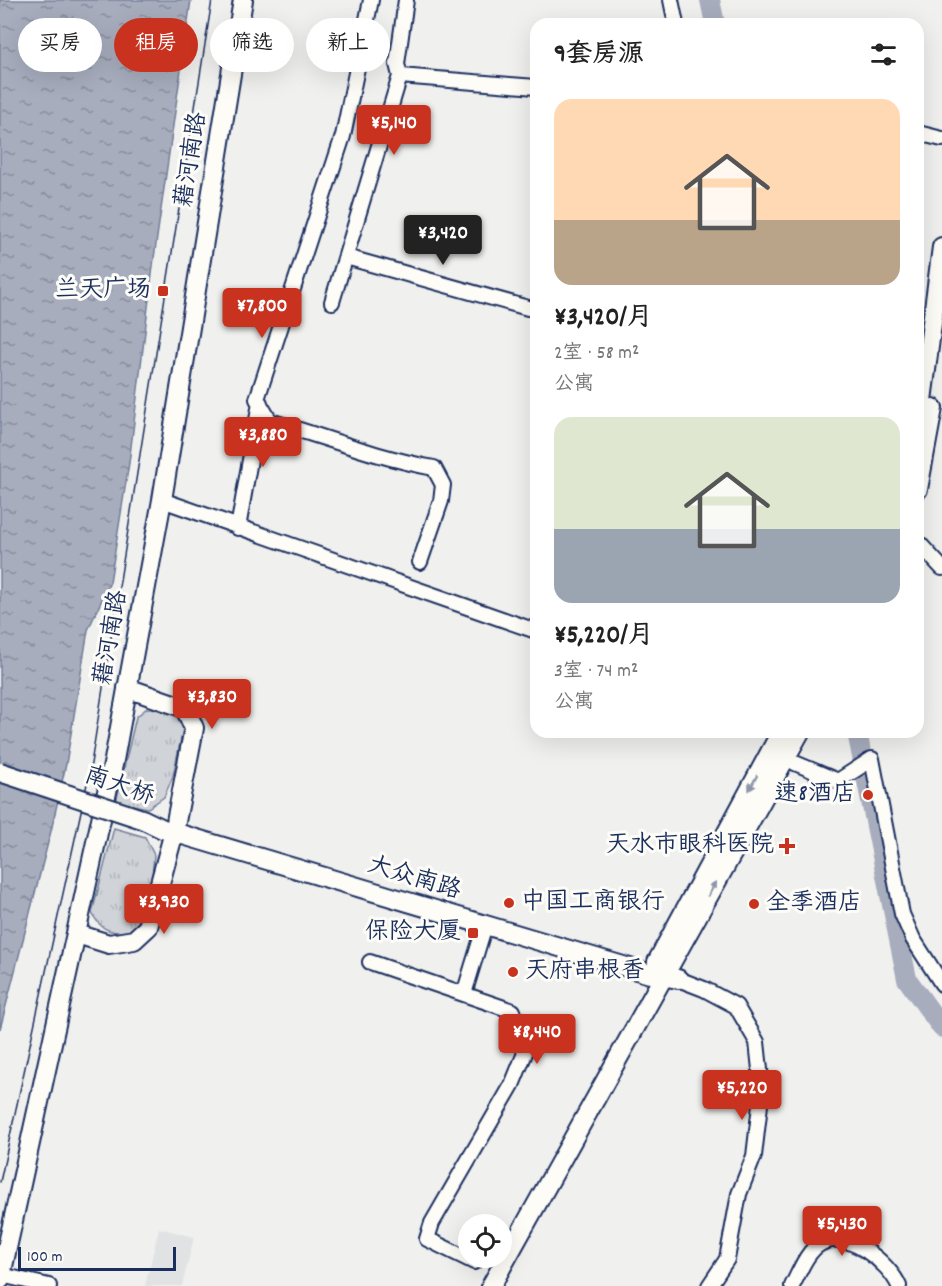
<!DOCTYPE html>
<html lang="zh">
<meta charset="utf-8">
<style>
body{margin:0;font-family:Dekko,"LXGW WenKai TC",sans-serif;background:#f2f2f2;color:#222;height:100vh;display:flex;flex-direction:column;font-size:22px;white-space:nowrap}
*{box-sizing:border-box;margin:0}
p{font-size:20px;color:#767676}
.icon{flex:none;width:33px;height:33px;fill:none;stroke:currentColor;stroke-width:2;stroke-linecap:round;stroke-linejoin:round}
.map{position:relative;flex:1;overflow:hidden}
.sheet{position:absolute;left:530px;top:18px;width:394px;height:720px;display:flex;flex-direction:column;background:#fff;border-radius:18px;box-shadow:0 6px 24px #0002}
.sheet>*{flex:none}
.hud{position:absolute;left:18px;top:18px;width:422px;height:54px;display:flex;gap:12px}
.controls{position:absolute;left:458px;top:1214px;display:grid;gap:12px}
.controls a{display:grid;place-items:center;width:54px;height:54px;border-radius:50%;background:#fff;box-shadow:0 6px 24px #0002;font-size:30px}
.scale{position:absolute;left:18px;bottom:15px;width:158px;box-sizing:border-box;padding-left:6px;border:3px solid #1b2f5e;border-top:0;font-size:16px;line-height:21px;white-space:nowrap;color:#1b2f5e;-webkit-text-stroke:4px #fdfcf7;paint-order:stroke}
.price{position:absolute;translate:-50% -51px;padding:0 14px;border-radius:6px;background:#c8321e;color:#fff;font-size:20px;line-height:39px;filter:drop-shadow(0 2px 3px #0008)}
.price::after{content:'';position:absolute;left:50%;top:36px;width:18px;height:14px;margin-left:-9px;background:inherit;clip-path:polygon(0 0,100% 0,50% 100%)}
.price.current{background:#222;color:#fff}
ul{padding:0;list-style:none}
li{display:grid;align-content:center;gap:12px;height:318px;padding:0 24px}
li span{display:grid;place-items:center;height:186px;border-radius:18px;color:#555}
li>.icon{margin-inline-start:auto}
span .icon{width:108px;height:108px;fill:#fffc;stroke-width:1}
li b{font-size:26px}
h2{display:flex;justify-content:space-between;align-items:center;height:72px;padding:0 24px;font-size:26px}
.tag{padding:0 21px;border-radius:27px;background:#fff;box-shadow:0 6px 24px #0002;font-size:21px;line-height:54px}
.tag.current{background:#c8321e;color:#fff}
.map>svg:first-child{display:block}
.built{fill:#e0e2e3}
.grass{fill:url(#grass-tufts);stroke:#76819b;stroke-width:1.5}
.water{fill:url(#water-ripples);stroke:#6f7b97;stroke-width:1.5}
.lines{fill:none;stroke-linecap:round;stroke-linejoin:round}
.river{stroke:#a7adbd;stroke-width:20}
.minor-casing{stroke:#1b2f5e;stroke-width:18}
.major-casing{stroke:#1b2f5e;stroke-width:22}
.minor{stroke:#fdfcf7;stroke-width:14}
.major{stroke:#fdfcf7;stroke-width:18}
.tram{stroke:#1b2f5e;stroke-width:1.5}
.major-bridge-casing{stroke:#1b2f5e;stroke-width:22;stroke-linecap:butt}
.major-bridge{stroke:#fdfcf7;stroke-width:18}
.oneway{fill:#8c96aa}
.poi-dot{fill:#c8321e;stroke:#fdfcf7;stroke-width:2}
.labels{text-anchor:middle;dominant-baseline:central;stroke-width:6;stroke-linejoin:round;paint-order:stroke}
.street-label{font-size:24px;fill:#1b2f5e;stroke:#fdfcf7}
.poi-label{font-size:24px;fill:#1b2f5e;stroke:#fdfcf7;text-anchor:end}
</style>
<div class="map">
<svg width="942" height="1286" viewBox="0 0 942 1286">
<defs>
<pattern id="grass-tufts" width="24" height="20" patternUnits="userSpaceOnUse" patternTransform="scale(1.5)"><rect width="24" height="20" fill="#d0d3d8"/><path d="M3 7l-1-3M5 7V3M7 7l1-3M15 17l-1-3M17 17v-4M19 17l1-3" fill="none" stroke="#b2b5bc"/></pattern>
<pattern id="water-ripples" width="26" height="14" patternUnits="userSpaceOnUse" patternTransform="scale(1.5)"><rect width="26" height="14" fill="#a7adbd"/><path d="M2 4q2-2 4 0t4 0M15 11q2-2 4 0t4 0" fill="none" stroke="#878d9d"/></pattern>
</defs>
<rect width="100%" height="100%" fill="#f0f0ee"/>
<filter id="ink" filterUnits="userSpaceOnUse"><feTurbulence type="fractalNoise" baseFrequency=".0167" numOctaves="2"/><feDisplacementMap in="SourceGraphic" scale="12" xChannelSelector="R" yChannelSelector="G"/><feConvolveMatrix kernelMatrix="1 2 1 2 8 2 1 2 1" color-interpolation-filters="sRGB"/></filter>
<g filter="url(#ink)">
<path class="built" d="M159,1228L194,1237L182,1286H145Z"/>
<path class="grass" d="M147,708H162L176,714L183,729L173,776L164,797L148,808L116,802L136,717Z
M114,828L145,837L154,855L152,877L140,923L126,933C108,932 100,929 92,913Z"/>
<path class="water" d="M0,0H191L154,258L129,463L110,582L88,630L66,764L51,831L0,1029Z"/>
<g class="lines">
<path class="river" d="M710,0L715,24
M857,732L907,979L942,1028"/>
<defs>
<path id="minor" d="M371,0L343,136L257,399L270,421C325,437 378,458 434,468L443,485L441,501L420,562
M671,0L676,24
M400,76L536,87
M918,133L942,139
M346,257L528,308H536
M332,302L400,76L397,64L406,0
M162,500L536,631
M238,528L260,403
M918,542L942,568
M795,763L838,781L872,759L902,914L913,939L942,984
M370,962L513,1011L525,1053L512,1085L432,1223L427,1239L474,1262
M678,979L704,989L736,1006L757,1042L762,1088L754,1156L739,1194L727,1259L709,1286
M464,994L485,925
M1,1275L49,1286
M792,1286C799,1273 807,1251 820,1244C847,1228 889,1263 899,1286"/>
<path id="major" d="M918,431L942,247
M918,489L933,408
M163,829L650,974L678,979
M77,934L109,944L134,940L148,927L174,832L194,728L185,708L127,688
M657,962L781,732
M0,1280L114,760L162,500L243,0
M491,1286L800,732"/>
</defs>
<use href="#minor" class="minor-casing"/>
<use href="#major" class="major-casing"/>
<use href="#minor" class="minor"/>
<use href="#major" class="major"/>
<path class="tram" d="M0,1182L90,770L212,0"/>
<defs>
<path id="major-bridge" d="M0,772L142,819L163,829"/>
</defs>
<use href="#major-bridge" class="major-bridge-casing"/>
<use href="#major-bridge" class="major-bridge"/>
</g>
<defs><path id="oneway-solid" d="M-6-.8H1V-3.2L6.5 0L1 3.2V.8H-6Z" transform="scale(1.5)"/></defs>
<g class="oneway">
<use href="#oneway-solid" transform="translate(753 783) rotate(118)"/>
<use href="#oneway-solid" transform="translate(712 889) rotate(-61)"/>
</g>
</g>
<g class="poi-dot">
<rect x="157" y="285" width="12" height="12" rx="3"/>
<circle cx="868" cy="795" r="6"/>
<path d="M784 837h6v6h6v6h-6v6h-6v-6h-6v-6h6z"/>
<circle cx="509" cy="903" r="6"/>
<circle cx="754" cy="904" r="6"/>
<rect x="467" y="927" width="12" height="12" rx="3"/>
<circle cx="513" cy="972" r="6"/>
</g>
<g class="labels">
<g class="street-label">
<text transform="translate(192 160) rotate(-81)">藉河南路</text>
<text transform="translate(112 638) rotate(-80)">藉河南路</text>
<text transform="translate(119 787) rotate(19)">南大桥</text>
<text transform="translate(414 879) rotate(17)">大众南路</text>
</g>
<g class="poi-label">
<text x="151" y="291">兰天广场</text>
<text x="856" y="795">速8酒店</text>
<text x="774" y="846">天水市眼科医院</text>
<text x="521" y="903" text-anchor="start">中国工商银行</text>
<text x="766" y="904" text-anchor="start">全季酒店</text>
<text x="461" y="933">保险大厦</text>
<text x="525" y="972" text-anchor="start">天府串根香</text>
</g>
</g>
</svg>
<div class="controls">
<a><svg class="icon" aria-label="locate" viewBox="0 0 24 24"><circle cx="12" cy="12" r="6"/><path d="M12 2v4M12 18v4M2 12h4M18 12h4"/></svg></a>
</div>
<div class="scale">100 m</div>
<b class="price" style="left:394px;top:156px">¥5,140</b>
<b class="price current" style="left:443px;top:266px">¥3,420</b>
<b class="price" style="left:262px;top:339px">¥7,800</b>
<b class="price" style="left:263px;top:468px">¥3,880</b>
<b class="price" style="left:212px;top:730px">¥3,830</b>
<b class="price" style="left:164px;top:935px">¥3,930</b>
<b class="price" style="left:537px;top:1065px">¥8,440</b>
<b class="price" style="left:742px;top:1121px">¥5,220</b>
<b class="price" style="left:842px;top:1257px">¥5,430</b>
<div class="hud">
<a class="tag">买房</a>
<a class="tag current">租房</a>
<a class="tag">筛选</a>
<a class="tag">新上</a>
</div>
<section class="sheet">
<h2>9套房源<svg class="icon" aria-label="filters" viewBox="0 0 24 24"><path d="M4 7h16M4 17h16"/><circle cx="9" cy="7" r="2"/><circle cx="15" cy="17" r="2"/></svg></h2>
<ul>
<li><span style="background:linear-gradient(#ffd9b3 65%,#b9a48a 0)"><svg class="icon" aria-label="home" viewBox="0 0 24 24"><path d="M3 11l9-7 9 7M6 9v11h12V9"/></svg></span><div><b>¥3,420/月</b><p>2室 · 58 m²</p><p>公寓</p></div></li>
<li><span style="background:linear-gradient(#dfe7d0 60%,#9aa5b1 0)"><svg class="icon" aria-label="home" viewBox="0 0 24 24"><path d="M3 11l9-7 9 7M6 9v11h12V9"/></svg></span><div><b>¥5,220/月</b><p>3室 · 74 m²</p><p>公寓</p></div></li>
</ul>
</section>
</div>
